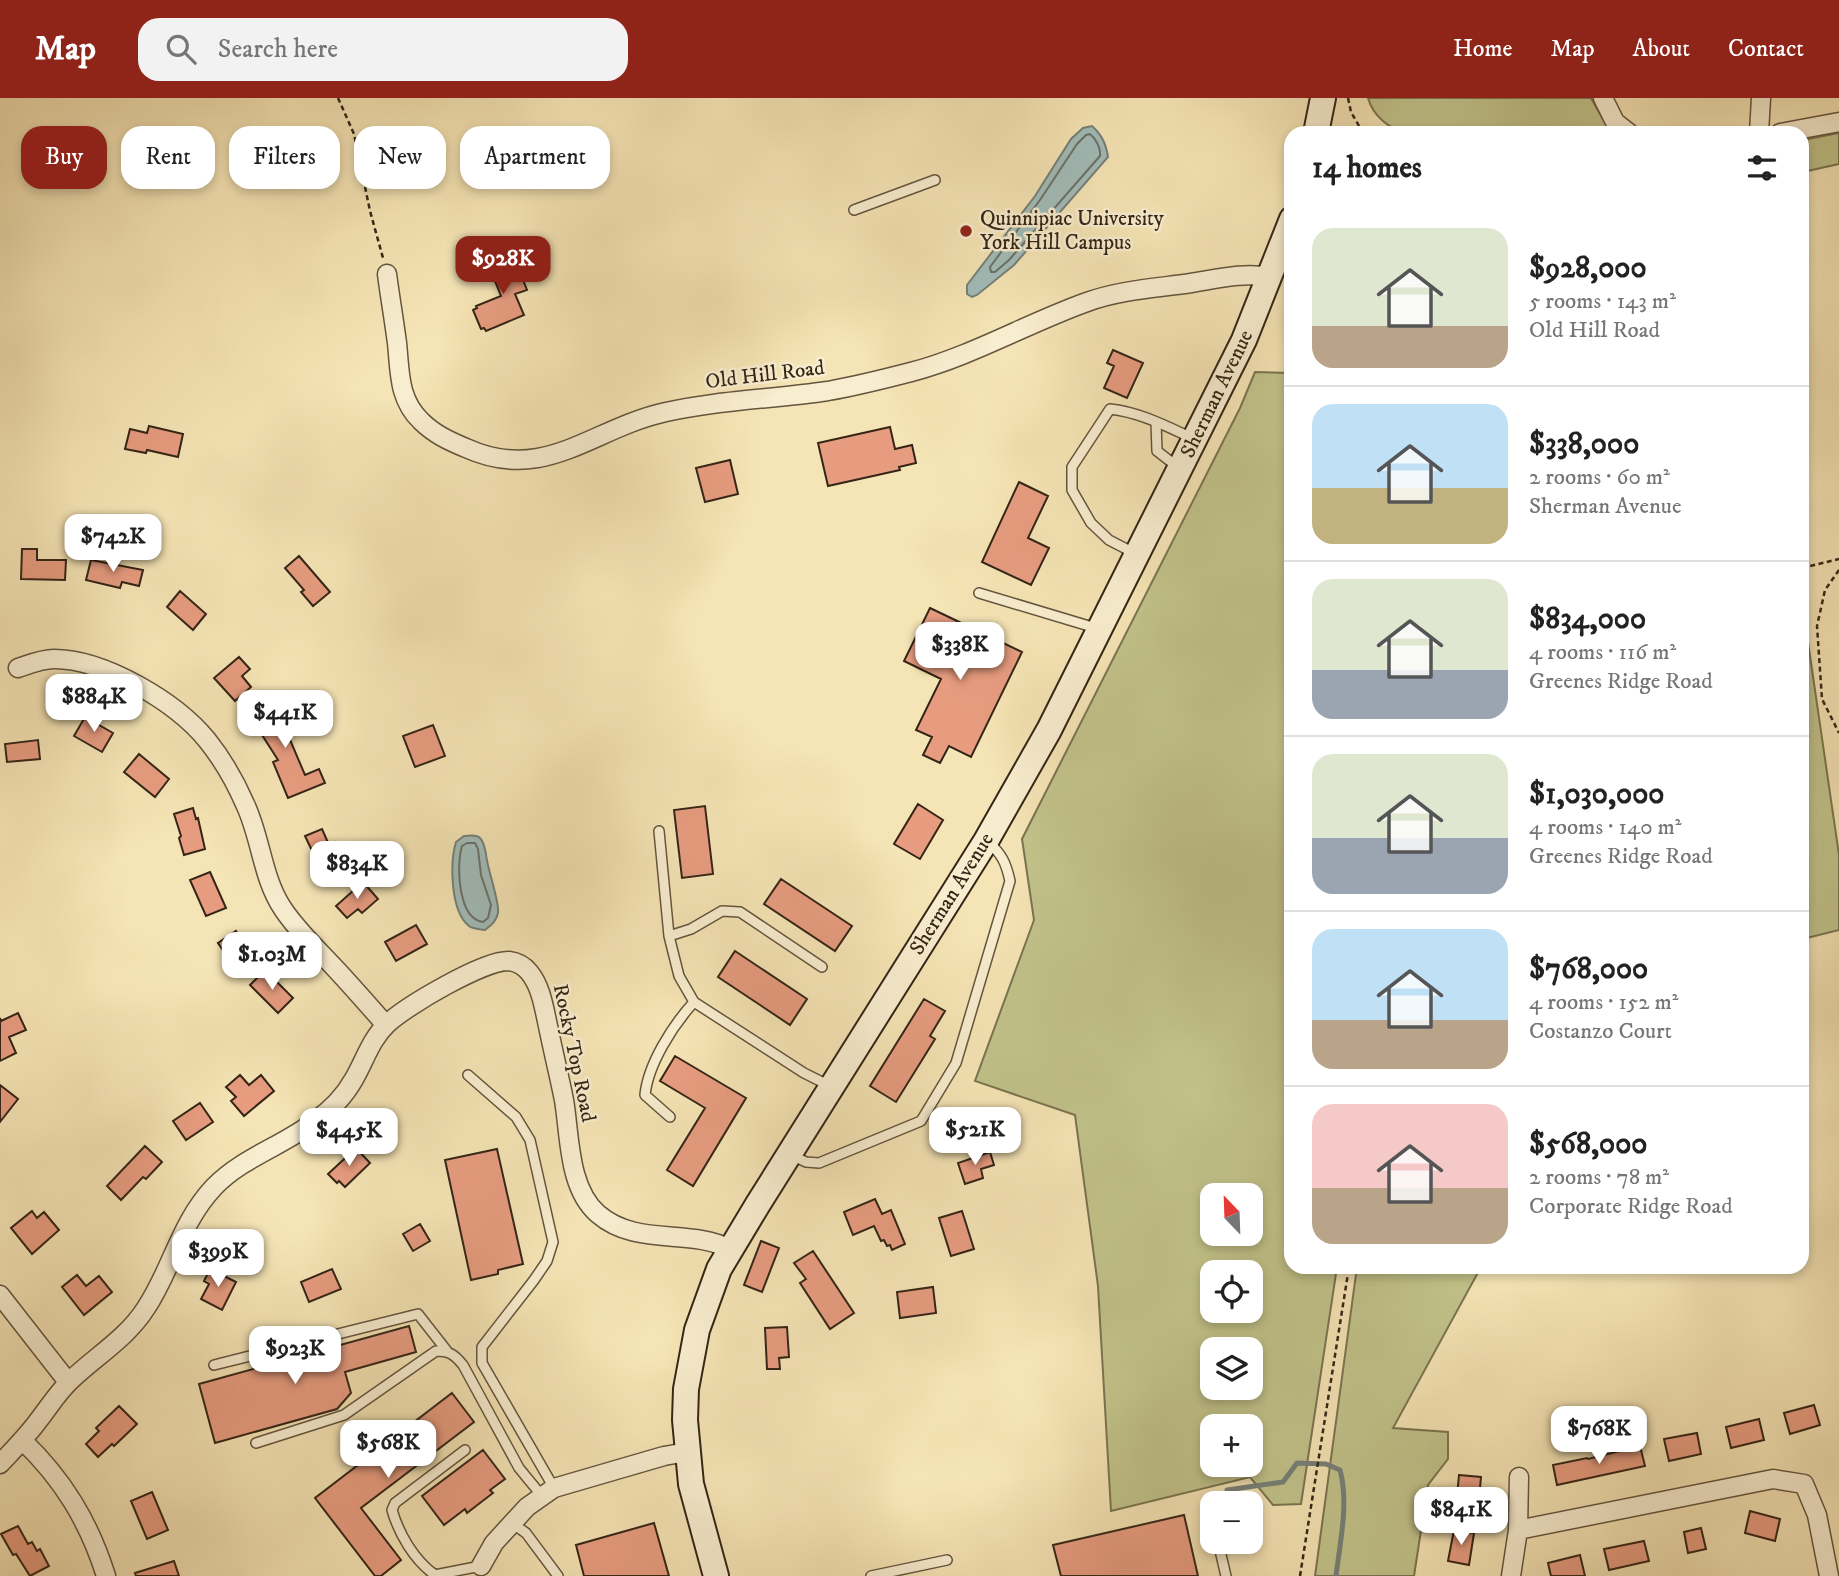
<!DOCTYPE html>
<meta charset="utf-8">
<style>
body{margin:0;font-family:"IM FELL DW Pica",serif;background:#f2f2f2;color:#222;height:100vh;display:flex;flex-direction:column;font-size:26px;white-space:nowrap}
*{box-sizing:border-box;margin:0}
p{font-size:23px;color:#767676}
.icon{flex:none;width:38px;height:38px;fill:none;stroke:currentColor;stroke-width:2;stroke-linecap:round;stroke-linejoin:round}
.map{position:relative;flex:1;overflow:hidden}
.panel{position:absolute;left:1284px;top:28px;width:525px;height:1148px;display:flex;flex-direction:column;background:#fff;border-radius:21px;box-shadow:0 4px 10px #0003}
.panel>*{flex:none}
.guide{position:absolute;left:21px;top:28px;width:665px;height:63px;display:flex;gap:14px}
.needle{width:46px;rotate:337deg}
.buttons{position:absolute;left:1200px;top:1085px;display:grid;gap:14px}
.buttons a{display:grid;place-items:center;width:63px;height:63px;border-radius:14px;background:#fff;box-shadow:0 4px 10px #0003;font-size:35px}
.price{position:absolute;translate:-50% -60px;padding:0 16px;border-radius:14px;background:#fff;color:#222;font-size:23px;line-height:46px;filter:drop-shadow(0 2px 4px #0008)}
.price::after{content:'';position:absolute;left:50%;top:42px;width:21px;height:16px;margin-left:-10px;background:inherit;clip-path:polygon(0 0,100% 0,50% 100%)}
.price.selected{background:#8f2418;color:#fff}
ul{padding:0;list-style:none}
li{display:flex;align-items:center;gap:21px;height:175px;padding:0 28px}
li+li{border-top:2px solid #e0e0e0}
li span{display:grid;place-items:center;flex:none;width:196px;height:140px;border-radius:21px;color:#555}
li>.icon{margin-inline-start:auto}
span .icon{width:84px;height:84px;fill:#fffc;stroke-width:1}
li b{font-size:30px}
h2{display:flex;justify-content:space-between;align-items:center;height:84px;padding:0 28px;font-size:30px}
.pill{padding:0 24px;border-radius:21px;background:#fff;box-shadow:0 4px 10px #0003;font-size:24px;line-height:63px}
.pill.selected{background:#8f2418;color:#fff}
header{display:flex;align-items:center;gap:42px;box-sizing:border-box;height:98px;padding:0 35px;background:#8f2418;color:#fff}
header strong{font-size:33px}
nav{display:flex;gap:38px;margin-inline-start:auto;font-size:24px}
.search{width:490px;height:63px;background:#f2f2f2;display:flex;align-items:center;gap:18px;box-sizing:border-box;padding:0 24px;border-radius:21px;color:#767676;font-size:26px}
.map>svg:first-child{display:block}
.green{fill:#c1c28a;stroke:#7a7450;stroke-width:2;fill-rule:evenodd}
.water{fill:#a1bcb9;stroke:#758078;stroke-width:2}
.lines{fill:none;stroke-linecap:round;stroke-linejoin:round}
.shore{stroke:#6a7068;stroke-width:2}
.stream{stroke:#758078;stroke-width:5}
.building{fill:#e79c80;stroke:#342516;stroke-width:2}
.lane-casing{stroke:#64553e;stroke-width:12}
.street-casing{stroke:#64553e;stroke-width:21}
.secondary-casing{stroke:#342516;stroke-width:28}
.path{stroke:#342516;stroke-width:2.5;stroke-dasharray:5 3.5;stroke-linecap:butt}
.lane{stroke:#f8edcf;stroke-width:9}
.street{stroke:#f8edcf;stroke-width:18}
.secondary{stroke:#f8edcf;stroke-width:24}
.poi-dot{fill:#8f2418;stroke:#f8edcf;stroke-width:2.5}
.labels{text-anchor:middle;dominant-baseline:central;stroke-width:5;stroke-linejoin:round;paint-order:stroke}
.poi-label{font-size:21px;fill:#342516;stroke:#f8edcf;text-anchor:start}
.street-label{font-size:21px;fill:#342516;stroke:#f8edcf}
</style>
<header>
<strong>Map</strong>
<div class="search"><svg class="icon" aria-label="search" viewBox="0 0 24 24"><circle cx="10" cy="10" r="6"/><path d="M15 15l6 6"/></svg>Search here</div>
<nav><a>Home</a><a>Map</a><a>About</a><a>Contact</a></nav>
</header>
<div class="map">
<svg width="1839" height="1478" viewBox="0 0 1839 1478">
<rect width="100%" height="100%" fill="#f5e4b5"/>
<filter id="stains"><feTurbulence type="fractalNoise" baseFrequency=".00286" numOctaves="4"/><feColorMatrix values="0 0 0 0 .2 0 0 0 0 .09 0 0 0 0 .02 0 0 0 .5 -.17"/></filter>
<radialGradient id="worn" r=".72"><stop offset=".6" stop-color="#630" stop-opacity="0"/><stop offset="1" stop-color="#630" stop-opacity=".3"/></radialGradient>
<path class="green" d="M1368,0H1591L1603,21L1619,35H1407C1389,31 1373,18 1368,0Z
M1839,35V66L1803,74V42Z
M1255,274L1292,275V1169H1337L1301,1406L1273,1407L1250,1379L1111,1413L1098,1188L1075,1017L975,983L1034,822L1022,741L1240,310ZM1251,1097V1136H1213V1097ZM1251,1174V1213H1213V1174ZM1251,1251V1290H1213V1251ZM1251,1328V1367H1213V1328Z
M1802,503L1839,757V832L1803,841Z
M1357,1169H1481L1393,1330L1448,1334V1361L1428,1387L1414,1478H1315Z"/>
<path class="water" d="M1092,28C1102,37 1106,46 1108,59L1014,167L977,197L972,199L967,196V187L1035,98L1071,41L1083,30Z
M464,738C469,738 476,736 480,740C484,744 485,751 486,756C487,770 500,805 498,815C496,824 491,827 485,832C479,831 473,831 469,828C450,813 450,764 456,744Z"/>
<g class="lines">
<path class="shore" d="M1086,37L1090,36C1096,41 1101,50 1100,58L1009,162L995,174H991L990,169L1040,102L1077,46Z
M467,745H475L478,751L481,777L491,807L488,820L483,824C458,821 456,767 462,748Z"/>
<path class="stream" d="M1227,1392L1283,1384L1297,1365L1326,1366L1340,1372C1349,1405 1340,1444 1336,1478"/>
</g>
<path class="building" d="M513,157L527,192L515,196L524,217L486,233L484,230L481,231L473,212L477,210L476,208L501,198L491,173L496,171L494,165Z
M1113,252L1143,265L1127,300L1104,290L1114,268L1107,265Z
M149,328L183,336L178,359L147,352L146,355L125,351L130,331L147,335Z
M890,329L895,351L912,347L916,365L899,369L900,372L828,388L818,345Z
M730,362L738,396L705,404L696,370Z
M1019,384L1048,398L1028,440L1049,450L1031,487L982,464Z
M22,451H37V462H66L65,482L21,481Z
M299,458L330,494L313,508L301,494L304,492L285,470Z
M91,462L143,472L139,488L122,484L120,490L86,482Z
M180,493L206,516L193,532L167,509Z
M930,510L1022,554L971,659L949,648L940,665L923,657L932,639L916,632L941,581L904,563Z
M239,559L250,571L242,578L251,589L235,603L214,580Z
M281,603L294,624L285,630L305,677L319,671L325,685L288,700L273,664L278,662L250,618L270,606L272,609Z
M85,619L113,635L102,654L74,638Z
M433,627L445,658L415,669L403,638Z
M38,642L40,661L7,664L5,646Z
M139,656L169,681L155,699L124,674Z
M918,706L943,722L920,761L894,746Z
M705,708L713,776L682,780L674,712Z
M193,710L196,721L198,720L205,751L184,757L179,740L181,738L174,716Z
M322,731L329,747L334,744L337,752L353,745L360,761L347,766L352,771L326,782L305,738Z
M210,774L226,810L206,818L190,782Z
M781,781L852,828L835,853L764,806Z
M363,784L378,801L362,815L358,811L347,820L336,808Z
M416,827L427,846L396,863L385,844Z
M236,833L253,858L235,870L218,845Z
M735,853L807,901L790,927L718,879Z
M265,872L293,900L278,915L250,887Z
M924,901L945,913L930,938L935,941L896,1004L870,988Z
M18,915L26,932L9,939L16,955L0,963V920L1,923Z
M675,958L746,1000L693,1088L667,1072L705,1010L660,983Z
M240,977L249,987L261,977L274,993L244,1018L231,1003L236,999L226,989Z
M0,987L18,1001L0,1024Z
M200,1005L213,1024L186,1042L173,1023Z
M145,1048L162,1064L146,1081L143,1079L121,1102L107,1088Z
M356,1050L370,1065L345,1089L339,1083L337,1085L328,1076Z
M497,1051L523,1166L498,1172V1176L471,1182L445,1062Z
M990,1054L994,1067L981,1071L983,1080L965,1086L958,1065Z
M875,1101L882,1116L891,1112L905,1146L892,1152L890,1147L887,1148L884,1142L881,1143L874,1128L853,1137L844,1114Z
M32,1113L37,1120L44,1114L59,1132L32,1156L11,1130Z
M962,1113L974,1151L951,1158L939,1120Z
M420,1126L430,1143L413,1153L403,1136Z
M761,1143L779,1150L762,1194L744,1187Z
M813,1153L854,1215L830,1231L800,1185L806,1181L794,1165Z
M210,1171L236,1184L222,1212L201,1201L209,1186L204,1183Z
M332,1171L341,1191L309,1204L301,1184Z
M77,1177L86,1188L99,1178L112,1194L84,1217L62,1189Z
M933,1189L936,1215L900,1220L897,1194Z
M409,1228L416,1254L345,1274L351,1295L337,1311L215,1345L199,1286Z
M787,1229L789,1259L779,1260L780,1271H767L765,1230Z
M452,1295L474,1324L361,1410L401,1462L381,1478H375L315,1400Z
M1814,1307L1820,1327L1790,1336L1784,1315Z
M119,1308L137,1326L114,1348L112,1346L98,1359L86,1346L99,1333L96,1330Z
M1759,1321L1764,1342L1731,1350L1726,1329Z
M1697,1335L1701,1356L1669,1363L1664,1341Z
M1640,1348L1645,1368L1557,1387L1553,1367L1587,1360L1588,1361Z
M483,1352L505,1381L490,1392L493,1395L467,1415L465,1411L444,1427L422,1398Z
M1459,1377L1481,1379L1478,1411L1456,1409Z
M152,1394L168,1432L147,1441L131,1403Z
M1750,1413L1780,1421L1775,1443L1745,1435Z
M1184,1417L1198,1478H1061L1053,1447Z
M654,1425L669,1478H584L576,1447Z
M18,1428L28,1446L32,1444L37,1453L40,1451L49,1468L30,1478L16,1456L13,1457L1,1436Z
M1701,1430L1706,1451L1688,1455L1684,1434Z
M1454,1432L1474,1435L1469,1467L1448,1463Z
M1644,1443L1649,1463L1609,1472L1604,1451Z
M1580,1457L1585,1478H1551L1548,1465Z
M174,1463L179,1478H136L135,1475Z"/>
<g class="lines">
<defs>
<path id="lane" d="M854,112L935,82
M1156,324L1157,353L1179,370
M1136,456L1109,442L1091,425L1072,392V369L1110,311C1139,314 1166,328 1192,340
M979,495L1099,531
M659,733L669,838L679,878L694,904L804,975L830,988
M669,838L691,831L722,813L740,814L822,869
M468,977L516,1019L530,1042L553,1144L547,1163L534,1182L482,1249V1265L554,1390
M670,1019L645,997C648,966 673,927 694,904
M791,1057L806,1064L819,1065L921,1023L956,965L1010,783C1006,765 1002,756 988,744
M214,1267L418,1216L447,1253
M256,1345L344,1317L436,1253C449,1253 454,1256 463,1267L519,1370L542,1398
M465,1352L395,1405L392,1412C399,1436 414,1462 435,1477L481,1468
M1210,1412L1213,1422
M512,1425L526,1435L558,1478
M1218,1444L1226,1478
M871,1478L947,1462"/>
<path id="street" d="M1603,0L1615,24L1629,35
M1759,35L1761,0
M1780,35L1839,24
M387,176C390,199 394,222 397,245C400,273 398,301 421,323C434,336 449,343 466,350C545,386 592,330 666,314C719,302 774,301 828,293C856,288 884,281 911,274C972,258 1028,225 1087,204C1120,192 1157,190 1191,185C1217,181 1243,174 1270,179
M18,570C30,566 42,561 54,561C104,561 176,604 207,642C223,662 235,683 245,706C261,739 262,780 283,811C297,832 315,849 332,867C351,887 368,907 386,927
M0,1197L68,1284
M22,1342C63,1381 89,1424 106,1478
M0,1366C13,1352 27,1338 38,1323C49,1309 58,1294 71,1282C96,1258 127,1240 146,1210C172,1171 180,1125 214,1089C243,1059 283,1048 315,1023C331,1012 345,997 354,981C365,962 371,941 387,926C406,908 484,862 509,863C517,864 524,868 529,874C541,888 544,910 548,928C553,953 559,977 564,1002C570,1038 568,1090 598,1116C636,1149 690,1130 730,1151
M1518,1432L1773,1381L1804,1386L1817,1417L1829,1478
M481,1468L494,1445L527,1409L554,1390L664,1358L687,1354
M1511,1478L1518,1432L1519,1379"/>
<path id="secondary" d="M1316,35L1323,0
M716,1478L691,1386L685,1322L686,1291L697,1232L719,1171L758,1106L986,743L1049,632L1244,242L1292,121"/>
</defs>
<use href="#lane" class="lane-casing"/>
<use href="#street" class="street-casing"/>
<use href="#secondary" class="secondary-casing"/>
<path class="path" d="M338,0L354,36L370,113L383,160
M1348,0L1351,14L1363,35
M1802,470L1839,461
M1839,472L1825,492L1817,528L1822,601L1839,635
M1300,1478L1349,1169"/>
<use href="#lane" class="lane"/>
<use href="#street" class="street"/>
<use href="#secondary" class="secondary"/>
</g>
<circle class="poi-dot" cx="966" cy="133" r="7"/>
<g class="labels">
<g class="poi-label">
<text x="980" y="121">Quinnipiac University<tspan x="980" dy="24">York Hill Campus</tspan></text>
</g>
<g class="street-label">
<text transform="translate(765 277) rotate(-7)">Old Hill Road</text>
<text transform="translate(1217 296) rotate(-64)">Sherman Avenue</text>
<text transform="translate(952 796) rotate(-58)">Sherman Avenue</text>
<text transform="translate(574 955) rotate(78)">Rocky Top Road</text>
</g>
</g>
<rect width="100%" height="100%" filter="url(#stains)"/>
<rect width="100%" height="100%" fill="url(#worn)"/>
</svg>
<div class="buttons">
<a><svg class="needle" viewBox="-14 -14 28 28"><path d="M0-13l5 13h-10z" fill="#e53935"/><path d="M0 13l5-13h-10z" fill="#767676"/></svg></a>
<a><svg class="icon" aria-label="locate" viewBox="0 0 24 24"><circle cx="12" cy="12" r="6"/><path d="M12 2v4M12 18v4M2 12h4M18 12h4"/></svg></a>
<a><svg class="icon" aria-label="layers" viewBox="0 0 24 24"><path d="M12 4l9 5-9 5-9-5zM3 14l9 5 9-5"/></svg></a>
<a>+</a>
<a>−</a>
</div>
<b class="price selected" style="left:503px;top:198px">$928K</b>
<b class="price" style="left:113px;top:476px">$742K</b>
<b class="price" style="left:960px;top:584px">$338K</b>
<b class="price" style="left:94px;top:636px">$884K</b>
<b class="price" style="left:285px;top:652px">$441K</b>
<b class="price" style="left:357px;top:803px">$834K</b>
<b class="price" style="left:272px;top:894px">$1.03M</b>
<b class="price" style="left:975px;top:1069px">$521K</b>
<b class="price" style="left:349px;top:1070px">$445K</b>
<b class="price" style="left:218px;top:1191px">$399K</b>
<b class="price" style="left:295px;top:1288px">$923K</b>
<b class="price" style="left:1599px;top:1368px">$768K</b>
<b class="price" style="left:388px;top:1382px">$568K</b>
<b class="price" style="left:1461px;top:1449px">$841K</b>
<div class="guide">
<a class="pill selected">Buy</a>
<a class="pill">Rent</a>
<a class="pill">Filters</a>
<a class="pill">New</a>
<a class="pill">Apartment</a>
</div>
<section class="panel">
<h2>14 homes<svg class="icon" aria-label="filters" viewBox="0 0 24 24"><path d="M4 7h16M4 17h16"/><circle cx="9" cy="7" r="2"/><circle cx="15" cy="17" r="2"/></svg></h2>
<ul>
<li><span style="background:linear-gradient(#dfe7d0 70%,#b9a48a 0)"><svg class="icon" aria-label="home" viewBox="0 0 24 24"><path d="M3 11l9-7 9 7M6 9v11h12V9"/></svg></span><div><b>$928,000</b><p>5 rooms · 143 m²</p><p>Old Hill Road</p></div></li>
<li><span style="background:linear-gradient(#bfe0f5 60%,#c2b280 0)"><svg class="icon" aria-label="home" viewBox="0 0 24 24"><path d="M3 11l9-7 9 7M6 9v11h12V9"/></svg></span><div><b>$338,000</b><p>2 rooms · 60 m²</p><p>Sherman Avenue</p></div></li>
<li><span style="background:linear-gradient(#dfe7d0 65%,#9aa5b1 0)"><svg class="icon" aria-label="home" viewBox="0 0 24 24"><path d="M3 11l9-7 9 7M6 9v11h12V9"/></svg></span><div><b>$834,000</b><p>4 rooms · 116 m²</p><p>Greenes Ridge Road</p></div></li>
<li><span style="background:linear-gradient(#dfe7d0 60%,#9aa5b1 0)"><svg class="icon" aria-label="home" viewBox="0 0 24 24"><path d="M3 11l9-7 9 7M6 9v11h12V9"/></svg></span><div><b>$1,030,000</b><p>4 rooms · 140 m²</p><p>Greenes Ridge Road</p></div></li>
<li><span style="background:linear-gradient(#bfe0f5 65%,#b9a48a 0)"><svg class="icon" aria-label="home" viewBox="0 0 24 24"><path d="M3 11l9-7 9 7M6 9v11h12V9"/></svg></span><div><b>$768,000</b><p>4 rooms · 152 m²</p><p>Costanzo Court</p></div></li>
<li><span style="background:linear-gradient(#f6c9c9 60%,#b9a48a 0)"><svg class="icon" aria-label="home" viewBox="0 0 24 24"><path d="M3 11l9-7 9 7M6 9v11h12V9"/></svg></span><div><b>$568,000</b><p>2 rooms · 78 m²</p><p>Corporate Ridge Road</p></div></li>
</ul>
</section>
</div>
